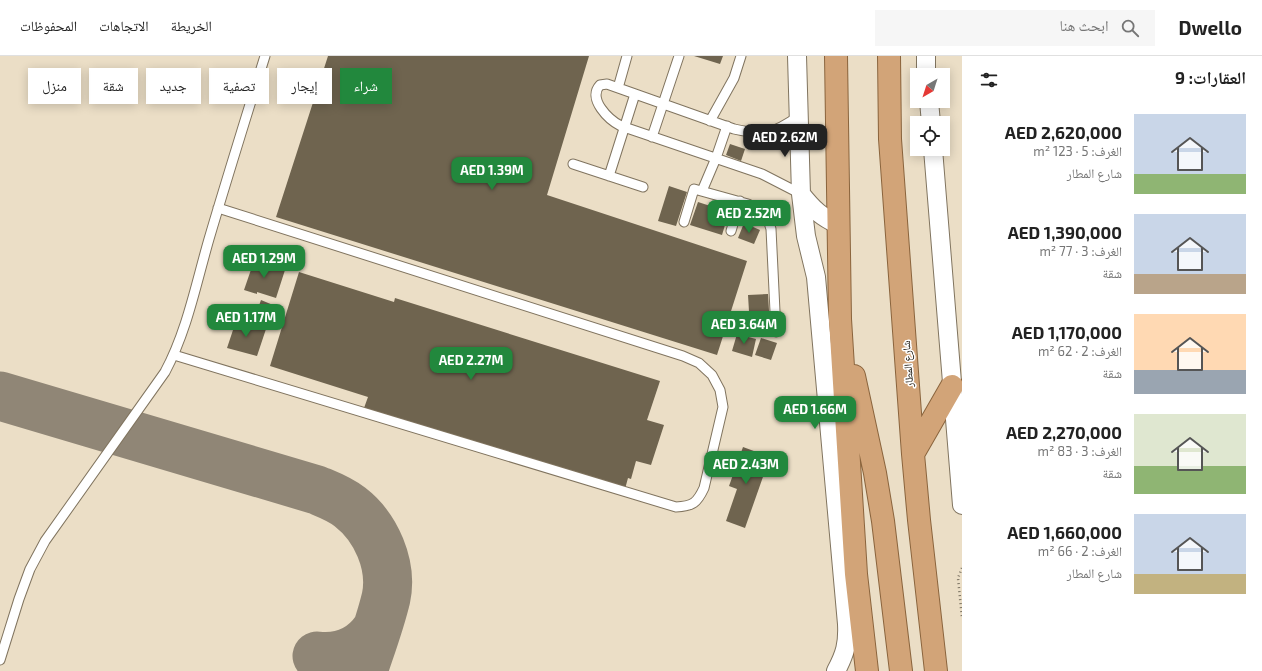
<!DOCTYPE html>
<html lang="ar">
<meta charset="utf-8">
<style>
body{margin:0;font-family:"Exo 2","Noto Naskh Arabic",sans-serif;background:#f6f6f6;color:#222;direction:rtl;height:100vh;display:flex;flex-direction:column;font-size:15px;white-space:nowrap}
*{box-sizing:border-box;margin:0}
p{font-size:13px;color:#767676}
.icon{flex:none;width:22px;height:22px;fill:none;stroke:currentColor;stroke-width:2;stroke-linecap:round;stroke-linejoin:round}
.map{position:relative;flex:1;overflow:hidden;direction:ltr}
.sheet{display:flex;flex-direction:column;background:#fff;width:300px}
.sheet>*{flex:none}
.guide{position:absolute;left:12px;top:12px;width:380px;height:36px;direction:rtl;display:flex;gap:8px}
.needle{width:26px;rotate:219deg}
.buttons{position:absolute;left:910px;top:12px;display:grid;gap:8px}
.buttons a{display:grid;place-items:center;width:40px;height:40px;border-radius:0px;background:#fff;box-shadow:0 2px 10px #0003;font-size:20px}
.price{position:absolute;translate:-50% -34px;padding:0 9px;border-radius:8px;background:#22883d;color:#fff;font-size:13px;line-height:26px;filter:drop-shadow(0 1px 2px #0008)}
.price::after{content:'';position:absolute;left:50%;top:24px;width:12px;height:9px;margin-left:-6px;background:inherit;clip-path:polygon(0 0,100% 0,50% 100%)}
.price.current{background:#222;color:#fff}
ul{padding:0;list-style:none}
li{display:flex;align-items:center;gap:12px;height:100px;padding:0 16px}
li span{display:grid;place-items:center;flex:none;width:112px;height:80px;border-radius:0px;color:#555}
li>.icon{margin-inline-start:auto}
span .icon{width:48px;height:48px;fill:#fffc;stroke-width:1}
li b{font-size:17px}
h2{display:flex;justify-content:space-between;align-items:center;height:48px;padding:0 16px;font-size:17px}
.pill{padding:0 14px;border-radius:0px;background:#fff;box-shadow:0 2px 10px #0003;font-size:14px;line-height:36px}
.pill.current{background:#22883d;color:#fff}
header{display:flex;align-items:center;gap:24px;box-sizing:border-box;height:56px;padding:0 20px;background:#fff;border-bottom:1px solid #e0e0e0}
header strong{font-size:19px}
nav{display:flex;gap:22px;margin-inline-start:auto;font-size:14px}
.search{width:280px;height:36px;background:#f6f6f6;display:flex;align-items:center;gap:10px;box-sizing:border-box;padding:0 14px;border-radius:0px;color:#767676;font-size:15px}
main{display:flex;flex:1;min-height:0}
.map>svg:first-child{display:block}
.lines{fill:none;stroke-linecap:round;stroke-linejoin:round}
.taxiway{stroke:#908676;stroke-width:49}
.building{fill:#6f644f}
.service-casing{stroke:#80745f;stroke-width:11}
.minor-casing{stroke:#80745f;stroke-width:20}
.trunk-casing{stroke:#8a643d;stroke-width:24}
.path{stroke:#7a7262;stroke-width:2.5;stroke-dasharray:1 3;stroke-linecap:butt}
.service{stroke:#fff;stroke-width:9}
.minor{stroke:#fff;stroke-width:18}
.trunk{stroke:#d2a478;stroke-width:22}
.labels{text-anchor:middle;dominant-baseline:central;stroke-width:3;stroke-linejoin:round;paint-order:stroke}
.street-label{font-size:11px;fill:#1b170e;stroke:#fff}
</style>
<header>
<strong>Dwello</strong>
<div class="search"><svg class="icon" aria-label="search" viewBox="0 0 24 24"><circle cx="10" cy="10" r="6"/><path d="M15 15l6 6"/></svg>ابحث هنا</div>
<nav><a>الخريطة</a><a>الاتجاهات</a><a>المحفوظات</a></nav>
</header>
<main>
<section class="sheet">
<h2>العقارات: 9<svg class="icon" aria-label="filters" viewBox="0 0 24 24"><path d="M4 7h16M4 17h16"/><circle cx="9" cy="7" r="2"/><circle cx="15" cy="17" r="2"/></svg></h2>
<ul>
<li><span style="background:linear-gradient(#c9d6e8 75%,#8fb573 0)"><svg class="icon" aria-label="home" viewBox="0 0 24 24"><path d="M3 11l9-7 9 7M6 9v11h12V9"/></svg></span><div><b>AED 2,620,000</b><p>الغرف: 5 · 123 m²</p><p>شارع المطار</p></div></li>
<li><span style="background:linear-gradient(#c9d6e8 75%,#b9a48a 0)"><svg class="icon" aria-label="home" viewBox="0 0 24 24"><path d="M3 11l9-7 9 7M6 9v11h12V9"/></svg></span><div><b>AED 1,390,000</b><p>الغرف: 3 · 77 m²</p><p>شقة</p></div></li>
<li><span style="background:linear-gradient(#ffd9b3 70%,#9aa5b1 0)"><svg class="icon" aria-label="home" viewBox="0 0 24 24"><path d="M3 11l9-7 9 7M6 9v11h12V9"/></svg></span><div><b>AED 1,170,000</b><p>الغرف: 2 · 62 m²</p><p>شقة</p></div></li>
<li><span style="background:linear-gradient(#dfe7d0 65%,#8fb573 0)"><svg class="icon" aria-label="home" viewBox="0 0 24 24"><path d="M3 11l9-7 9 7M6 9v11h12V9"/></svg></span><div><b>AED 2,270,000</b><p>الغرف: 3 · 83 m²</p><p>شقة</p></div></li>
<li><span style="background:linear-gradient(#c9d6e8 75%,#c2b280 0)"><svg class="icon" aria-label="home" viewBox="0 0 24 24"><path d="M3 11l9-7 9 7M6 9v11h12V9"/></svg></span><div><b>AED 1,660,000</b><p>الغرف: 2 · 66 m²</p><p>شارع المطار</p></div></li>
</ul>
</section>
<div class="map">
<svg width="962" height="615" viewBox="0 0 962 615">
<rect width="100%" height="100%" fill="#ebdec6"/>
<g class="lines">
<path class="taxiway" d="M0,340L317,434C329,439 340,443 350,451C376,471 393,509 386,542C380,567 371,591 363,615
M317,600C342,603 362,594 376,574"/>
</g>
<path class="building" d="M328,0H589L547,139L747,205L717,299L276,161Z
M694,0H723L720,8Z
M730,88L745,93L741,105L726,99Z
M669,130L687,136L676,170L658,165Z
M698,146L729,156L722,179L690,169Z
M744,167L760,174L754,188L738,182Z
M255,202L267,206L266,208L285,214L276,242L257,236V238L244,234Z
M299,216L394,246L395,242L660,325L647,364L664,369L651,409L636,405L631,423L628,422L625,433L364,352L368,341L270,310Z
M768,238L770,271L750,272L748,239Z
M261,244L273,249L268,262L256,258Z
M237,262L266,273L257,300L227,292Z
M737,278L756,283L752,301L732,295Z
M761,282L777,287L771,304L755,299Z
M743,391L770,401L745,472L726,465L737,433L729,430Z"/>
<g class="lines">
<defs>
<path id="service" d="M618,32L627,0
M799,60C773,78 765,80 734,73L607,28L600,29C587,43 609,64 621,70L762,118L801,138
M710,65L734,22L741,0
M652,81L679,0
M573,108L643,131
M609,120L635,38
M702,135L716,102L727,70
M684,166L694,133L748,148C759,153 768,160 771,173L776,276
M731,175L740,145
M174,299L676,451C693,450 697,447 704,432L723,351L720,334L712,319L699,307L683,300L218,152
M0,604L19,543L30,513L45,485L165,316C187,275 196,228 209,183C227,122 246,61 265,0"/>
<path id="minor" d="M797,0L801,138C813,153 821,161 839,169
M926,0V19
M929,45L931,67
M933,93L962,449
M801,138L806,180L816,221L847,568C848,588 845,598 836,615"/>
<path id="trunk" d="M836,0L840,263L856,518L867,615
M889,0L890,83L913,398L919,464L936,615
M854,320L875,417L883,465L901,615
M913,398L952,330"/>
</defs>
<use href="#service" class="service-casing"/>
<use href="#minor" class="minor-casing"/>
<use href="#trunk" class="trunk-casing"/>
<path class="path" d="M962,512L958,522L962,562"/>
<use href="#service" class="service"/>
<use href="#minor" class="minor"/>
<use href="#trunk" class="trunk"/>
</g>
<g class="labels">
<g class="street-label">
<text transform="translate(907 308) rotate(-94)">شارع المطار</text>
</g>
</g>
</svg>
<div class="buttons">
<a><svg class="needle" viewBox="-14 -14 28 28"><path d="M0-13l5 13h-10z" fill="#e53935"/><path d="M0 13l5-13h-10z" fill="#767676"/></svg></a>
<a><svg class="icon" aria-label="locate" viewBox="0 0 24 24"><circle cx="12" cy="12" r="6"/><path d="M12 2v4M12 18v4M2 12h4M18 12h4"/></svg></a>
</div>
<b class="price current" style="left:785px;top:102px">AED 2.62M</b>
<b class="price" style="left:492px;top:135px">AED 1.39M</b>
<b class="price" style="left:749px;top:178px">AED 2.52M</b>
<b class="price" style="left:264px;top:223px">AED 1.29M</b>
<b class="price" style="left:246px;top:282px">AED 1.17M</b>
<b class="price" style="left:744px;top:289px">AED 3.64M</b>
<b class="price" style="left:471px;top:325px">AED 2.27M</b>
<b class="price" style="left:815px;top:374px">AED 1.66M</b>
<b class="price" style="left:746px;top:429px">AED 2.43M</b>
<div class="guide">
<a class="pill current">شراء</a>
<a class="pill">إيجار</a>
<a class="pill">تصفية</a>
<a class="pill">جديد</a>
<a class="pill">شقة</a>
<a class="pill">منزل</a>
</div>
</div>
</main>
